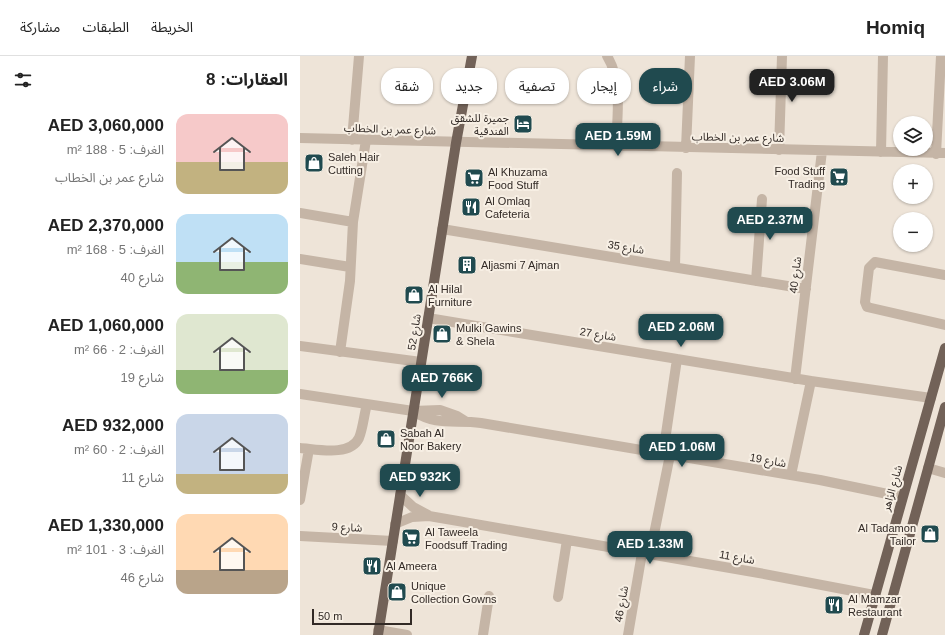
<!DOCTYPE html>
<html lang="ar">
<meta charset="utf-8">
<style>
body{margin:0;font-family:Arial,"Noto Sans Arabic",sans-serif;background:#f2f2f2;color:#222;direction:rtl;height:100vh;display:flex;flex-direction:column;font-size:15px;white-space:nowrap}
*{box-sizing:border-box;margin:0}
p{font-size:13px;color:#767676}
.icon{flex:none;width:22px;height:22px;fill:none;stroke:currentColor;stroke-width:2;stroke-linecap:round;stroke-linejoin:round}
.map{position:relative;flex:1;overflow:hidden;direction:ltr}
.drawer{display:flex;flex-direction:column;background:#fff;width:300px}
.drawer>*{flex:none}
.top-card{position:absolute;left:12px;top:12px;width:380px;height:36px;direction:rtl;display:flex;gap:8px}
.controls{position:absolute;left:593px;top:60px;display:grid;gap:8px}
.controls a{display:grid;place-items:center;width:40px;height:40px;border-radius:50%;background:#fff;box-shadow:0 1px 3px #0004;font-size:20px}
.scale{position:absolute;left:12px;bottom:10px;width:100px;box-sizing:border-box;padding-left:4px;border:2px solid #322a26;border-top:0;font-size:11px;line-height:14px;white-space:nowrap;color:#322a26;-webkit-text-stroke:3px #f7efe4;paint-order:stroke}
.price{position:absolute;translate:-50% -34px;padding:0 9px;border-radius:8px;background:#204a4f;color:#fff;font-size:13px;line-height:26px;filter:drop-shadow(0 1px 2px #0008)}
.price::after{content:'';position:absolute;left:50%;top:24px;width:12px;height:9px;margin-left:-6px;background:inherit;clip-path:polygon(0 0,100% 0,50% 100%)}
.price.selected{background:#222;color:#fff}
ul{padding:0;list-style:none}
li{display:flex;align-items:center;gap:12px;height:100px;padding:0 12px}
li span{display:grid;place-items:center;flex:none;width:112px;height:80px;border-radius:12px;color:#555}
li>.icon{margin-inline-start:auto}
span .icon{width:48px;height:48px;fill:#fffc;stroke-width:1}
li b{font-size:17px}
h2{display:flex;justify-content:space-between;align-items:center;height:48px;padding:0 12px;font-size:17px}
.chip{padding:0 14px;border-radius:16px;background:#fff;box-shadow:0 1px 3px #0004;font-size:14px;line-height:36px}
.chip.selected{background:#204a4f;color:#fff}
header{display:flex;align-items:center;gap:24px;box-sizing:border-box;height:56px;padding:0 20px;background:#fff;border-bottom:1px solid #e0e0e0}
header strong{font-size:19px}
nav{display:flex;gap:22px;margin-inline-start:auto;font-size:14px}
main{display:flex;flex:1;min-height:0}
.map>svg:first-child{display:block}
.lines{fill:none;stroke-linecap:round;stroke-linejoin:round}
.minor{stroke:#c5b5a6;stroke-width:10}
.major{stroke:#726258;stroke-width:10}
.labels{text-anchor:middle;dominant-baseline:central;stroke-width:4;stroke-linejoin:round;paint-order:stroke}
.poi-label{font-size:11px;fill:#322a26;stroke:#f7efe4;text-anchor:start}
.street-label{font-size:11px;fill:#322a26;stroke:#f7efe4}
</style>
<header>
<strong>Homiq</strong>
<nav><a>الخريطة</a><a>الطبقات</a><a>مشاركة</a></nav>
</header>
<main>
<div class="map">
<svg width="645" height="579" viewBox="0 0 645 579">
<rect width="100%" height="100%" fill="#eee4d8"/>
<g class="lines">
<path class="minor" d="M307,0C323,26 317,61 316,90
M0,82L645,97
M52,84L59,0
M386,92L390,0
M479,94L482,0
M581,96L583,0
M636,98L641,0
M0,157L53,166
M142,173L506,233
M0,203L50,211
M375,211L377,117
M645,219L575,206L569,212L565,246L567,251L645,269
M456,225L462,143
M128,262L511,325L631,342
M0,290L121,306
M40,296L50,225L53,166L66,84
M495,323L522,95
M0,338L113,355L140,354L157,360L165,365
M113,355C138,371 155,363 181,367L520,424L602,441
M0,392C16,393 50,401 59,382C63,372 64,359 67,348
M363,398L377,303
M628,412L645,417
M491,419L511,325
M100,439L113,451L128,459
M0,444L9,393
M95,468L112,461L129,460L459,517L574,539
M0,480L93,485
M350,498L370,399
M258,541L267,484
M78,574L107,579
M183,579L189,540
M328,579L342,497"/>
<path class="major" d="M78,579L156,87L172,0
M564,579L645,292
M582,579L645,351"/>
</g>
<defs>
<symbol id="hotel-square" viewBox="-11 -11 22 22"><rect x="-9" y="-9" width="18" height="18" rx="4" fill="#204a4f" stroke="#f7efe4"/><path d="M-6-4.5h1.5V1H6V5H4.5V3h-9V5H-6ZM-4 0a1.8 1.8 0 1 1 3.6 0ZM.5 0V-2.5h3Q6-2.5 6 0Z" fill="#fff"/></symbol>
<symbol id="shop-square" viewBox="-11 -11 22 22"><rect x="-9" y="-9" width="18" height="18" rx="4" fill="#204a4f" stroke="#f7efe4"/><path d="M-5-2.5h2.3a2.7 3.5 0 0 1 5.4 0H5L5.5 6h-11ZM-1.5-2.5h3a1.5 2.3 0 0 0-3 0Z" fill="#fff"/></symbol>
<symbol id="supermarket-square" viewBox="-11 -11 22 22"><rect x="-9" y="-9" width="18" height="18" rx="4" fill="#204a4f" stroke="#f7efe4"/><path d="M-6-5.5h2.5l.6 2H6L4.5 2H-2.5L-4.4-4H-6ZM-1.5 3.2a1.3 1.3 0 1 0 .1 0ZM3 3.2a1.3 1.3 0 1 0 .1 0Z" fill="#fff"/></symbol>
<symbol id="restaurant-square" viewBox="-11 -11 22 22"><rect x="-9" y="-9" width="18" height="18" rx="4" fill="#204a4f" stroke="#f7efe4"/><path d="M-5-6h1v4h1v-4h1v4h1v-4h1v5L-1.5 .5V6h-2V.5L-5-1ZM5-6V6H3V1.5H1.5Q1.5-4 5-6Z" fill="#fff"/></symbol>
<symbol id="building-square" viewBox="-11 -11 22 22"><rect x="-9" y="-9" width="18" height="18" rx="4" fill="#204a4f" stroke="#f7efe4"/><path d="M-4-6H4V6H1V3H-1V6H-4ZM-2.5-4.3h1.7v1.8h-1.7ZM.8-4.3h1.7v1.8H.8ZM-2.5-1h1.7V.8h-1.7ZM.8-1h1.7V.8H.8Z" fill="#fff"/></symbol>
</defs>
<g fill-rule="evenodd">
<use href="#hotel-square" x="212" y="57" width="22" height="22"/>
<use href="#shop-square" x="3" y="96" width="22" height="22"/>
<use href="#supermarket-square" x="528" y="110" width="22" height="22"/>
<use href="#supermarket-square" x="163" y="111" width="22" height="22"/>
<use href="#restaurant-square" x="160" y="140" width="22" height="22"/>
<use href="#building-square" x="156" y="198" width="22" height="22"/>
<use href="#shop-square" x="103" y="228" width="22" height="22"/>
<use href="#shop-square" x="131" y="267" width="22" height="22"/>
<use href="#shop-square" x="75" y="372" width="22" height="22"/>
<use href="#shop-square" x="619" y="467" width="22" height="22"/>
<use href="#supermarket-square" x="100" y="471" width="22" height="22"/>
<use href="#restaurant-square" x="61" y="499" width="22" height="22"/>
<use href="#shop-square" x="86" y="525" width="22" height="22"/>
<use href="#restaurant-square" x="523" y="538" width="22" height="22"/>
</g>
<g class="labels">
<g class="poi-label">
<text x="209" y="62" text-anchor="end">جميرة للشقق<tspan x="209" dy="13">الفندقية</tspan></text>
<text x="28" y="101">Saleh Hair<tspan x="28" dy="13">Cutting</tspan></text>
<text x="525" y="115" text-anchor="end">Food Stuff<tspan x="525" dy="13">Trading</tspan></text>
<text x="188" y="116">Al Khuzama<tspan x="188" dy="13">Food Stuff</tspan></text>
<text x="185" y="145">Al Omlaq<tspan x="185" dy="13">Cafeteria</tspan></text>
<text x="181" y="209">Aljasmi 7 Ajman</text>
<text x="128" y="233">Al Hilal<tspan x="128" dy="13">Furniture</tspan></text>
<text x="156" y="272">Mulki Gawins<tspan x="156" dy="13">&amp; Shela</tspan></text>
<text x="100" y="377">Sabah Al<tspan x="100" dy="13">Noor Bakery</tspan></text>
<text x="616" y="472" text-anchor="end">Al Tadamon<tspan x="616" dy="13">Tailor</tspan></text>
<text x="125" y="476">Al Taweela<tspan x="125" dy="13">Foodsuff Trading</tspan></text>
<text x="86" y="510">Al Ameera</text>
<text x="111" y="530">Unique<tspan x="111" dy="13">Collection Gowns</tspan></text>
<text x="548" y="543">Al Mamzar<tspan x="548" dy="13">Restaurant</tspan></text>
</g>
<g class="street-label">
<text transform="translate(90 73) rotate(2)">شارع عمر بن الخطاب</text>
<text transform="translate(438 81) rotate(1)">شارع عمر بن الخطاب</text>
<text transform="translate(326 191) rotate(9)">شارع 35</text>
<text transform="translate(495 219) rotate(-83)">شارع 40</text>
<text transform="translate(114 276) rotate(-81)">شارع 52</text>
<text transform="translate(298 278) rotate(9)">شارع 27</text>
<text transform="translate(468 404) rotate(10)">شارع 19</text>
<text transform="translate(592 432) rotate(-74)">شارع الزاهر</text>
<text transform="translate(47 471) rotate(3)">شارع 9</text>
<text transform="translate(437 501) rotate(10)">شارع 11</text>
<text transform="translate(321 548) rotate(-80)">شارع 46</text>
</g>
</g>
</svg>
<div class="controls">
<a><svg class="icon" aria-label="layers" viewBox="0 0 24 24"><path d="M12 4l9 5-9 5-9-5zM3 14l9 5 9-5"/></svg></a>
<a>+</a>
<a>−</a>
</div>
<div class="scale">50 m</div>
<b class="price selected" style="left:492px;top:47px">AED 3.06M</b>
<b class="price" style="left:318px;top:101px">AED 1.59M</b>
<b class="price" style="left:470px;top:185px">AED 2.37M</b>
<b class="price" style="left:381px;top:292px">AED 2.06M</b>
<b class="price" style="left:142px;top:343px">AED 766K</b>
<b class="price" style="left:382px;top:412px">AED 1.06M</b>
<b class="price" style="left:120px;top:442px">AED 932K</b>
<b class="price" style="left:350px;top:509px">AED 1.33M</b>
<div class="top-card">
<a class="chip selected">شراء</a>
<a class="chip">إيجار</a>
<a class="chip">تصفية</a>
<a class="chip">جديد</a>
<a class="chip">شقة</a>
</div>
</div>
<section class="drawer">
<h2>العقارات: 8<svg class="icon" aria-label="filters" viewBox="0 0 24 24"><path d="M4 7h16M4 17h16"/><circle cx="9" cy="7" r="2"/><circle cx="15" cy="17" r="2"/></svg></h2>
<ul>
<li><span style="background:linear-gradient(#f6c9c9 60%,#c2b280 0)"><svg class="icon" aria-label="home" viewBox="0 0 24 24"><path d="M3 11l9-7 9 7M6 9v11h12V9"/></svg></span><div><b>AED 3,060,000</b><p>الغرف: 5 · 188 m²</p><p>شارع عمر بن الخطاب</p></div></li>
<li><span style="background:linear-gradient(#bfe0f5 60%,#8fb573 0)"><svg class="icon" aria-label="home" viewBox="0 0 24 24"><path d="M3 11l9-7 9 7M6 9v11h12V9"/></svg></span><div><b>AED 2,370,000</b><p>الغرف: 5 · 168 m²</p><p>شارع 40</p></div></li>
<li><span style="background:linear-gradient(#dfe7d0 70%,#8fb573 0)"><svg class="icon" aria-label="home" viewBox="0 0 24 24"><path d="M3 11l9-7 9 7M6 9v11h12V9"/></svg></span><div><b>AED 1,060,000</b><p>الغرف: 2 · 66 m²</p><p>شارع 19</p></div></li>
<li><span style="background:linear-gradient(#c9d6e8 75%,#c2b280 0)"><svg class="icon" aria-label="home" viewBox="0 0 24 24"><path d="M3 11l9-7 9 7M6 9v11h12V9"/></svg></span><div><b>AED 932,000</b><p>الغرف: 2 · 60 m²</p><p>شارع 11</p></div></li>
<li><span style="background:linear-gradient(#ffd9b3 70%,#b9a48a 0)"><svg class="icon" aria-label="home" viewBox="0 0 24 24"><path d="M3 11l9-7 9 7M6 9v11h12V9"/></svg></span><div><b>AED 1,330,000</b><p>الغرف: 3 · 101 m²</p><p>شارع 46</p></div></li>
</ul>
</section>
</main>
